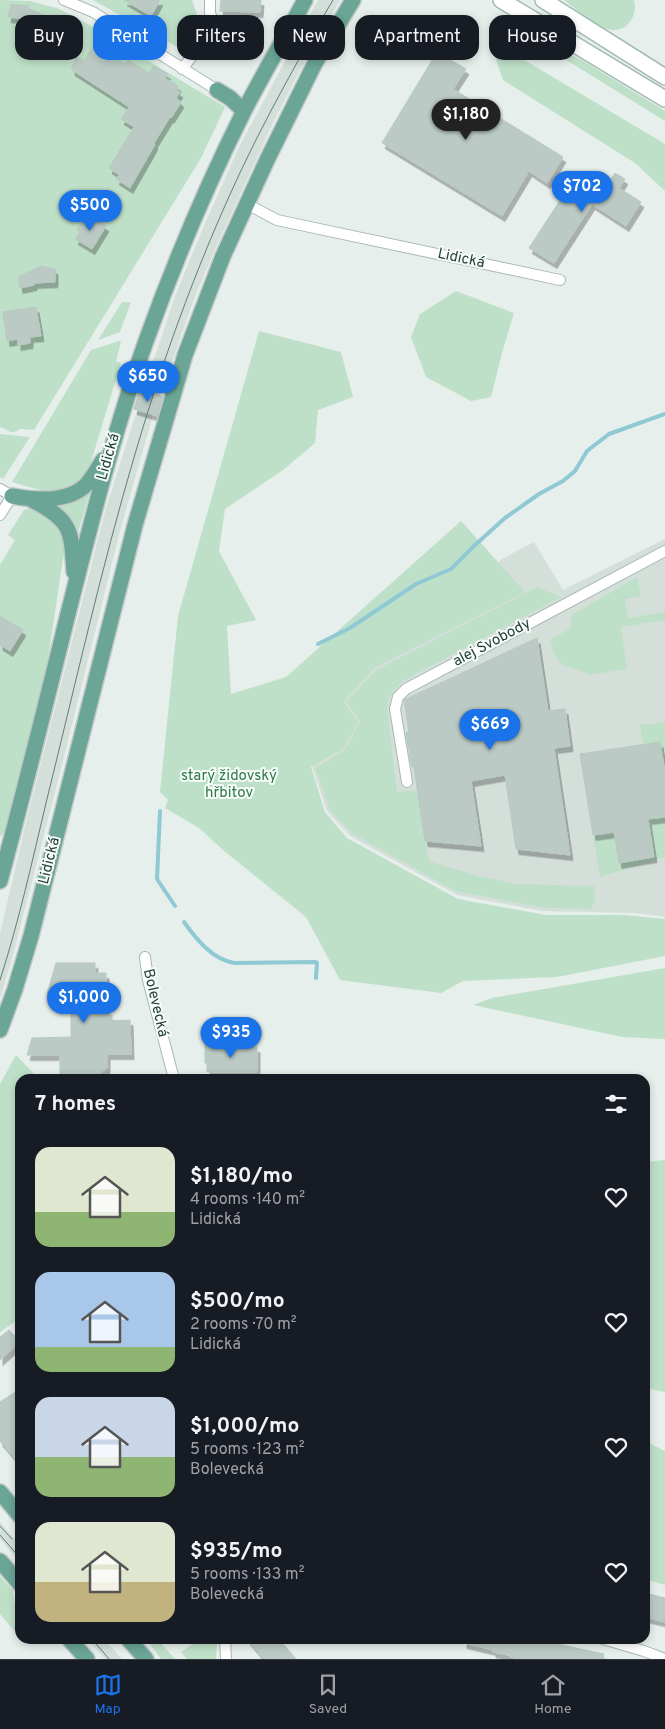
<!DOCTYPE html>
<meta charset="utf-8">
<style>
body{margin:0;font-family:Overpass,sans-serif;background:#20242c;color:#f1f3f6;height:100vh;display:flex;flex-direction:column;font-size:19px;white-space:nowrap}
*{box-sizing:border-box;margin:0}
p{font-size:16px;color:#9ea1a6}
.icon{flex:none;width:28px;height:28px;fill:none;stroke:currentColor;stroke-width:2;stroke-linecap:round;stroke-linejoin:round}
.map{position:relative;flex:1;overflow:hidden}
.panel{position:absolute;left:15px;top:1074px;width:635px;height:570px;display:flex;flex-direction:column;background:#171b24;border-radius:15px;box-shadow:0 2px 8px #0003}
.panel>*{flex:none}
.hud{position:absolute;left:15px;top:15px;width:635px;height:45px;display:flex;gap:10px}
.price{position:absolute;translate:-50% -42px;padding:0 11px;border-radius:18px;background:#1a73e8;color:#fff;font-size:16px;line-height:32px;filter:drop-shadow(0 1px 2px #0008)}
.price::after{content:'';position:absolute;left:50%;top:30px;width:15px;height:11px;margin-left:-8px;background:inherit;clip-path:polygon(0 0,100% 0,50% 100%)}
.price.on{background:#222;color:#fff}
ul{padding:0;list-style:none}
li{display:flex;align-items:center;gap:15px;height:125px;padding:0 20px}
li span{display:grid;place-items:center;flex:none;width:140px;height:100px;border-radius:15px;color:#555}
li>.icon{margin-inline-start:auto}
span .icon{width:60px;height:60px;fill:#fffc;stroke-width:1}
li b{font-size:21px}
h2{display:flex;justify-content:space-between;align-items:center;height:60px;padding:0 20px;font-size:21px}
.chip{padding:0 18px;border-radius:15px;background:#171b24;box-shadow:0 2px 8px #0003;font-size:18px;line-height:45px}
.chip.on{background:#1a73e8;color:#fff}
.tab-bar{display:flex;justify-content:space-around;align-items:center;height:70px;border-top:1px solid #363941;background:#171b24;font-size:14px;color:#9ea1a6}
.tab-bar a{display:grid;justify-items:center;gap:2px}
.tab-bar .on{color:#1a73e8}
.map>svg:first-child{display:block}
.built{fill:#d4dfda}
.green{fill:#bfe0c8}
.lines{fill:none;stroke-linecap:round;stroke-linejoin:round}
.stream{stroke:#8ec9d4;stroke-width:4}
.building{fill:#bbcac4;stroke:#b8c9c2;filter:url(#shadow)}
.street-casing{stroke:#a8b8b2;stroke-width:12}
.secondary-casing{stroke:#a4bbb3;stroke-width:18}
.primary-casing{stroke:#c2cac8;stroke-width:18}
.street{stroke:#fff;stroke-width:10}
.secondary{stroke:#fff;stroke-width:15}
.primary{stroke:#6aa596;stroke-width:15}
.tram{stroke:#5f7d75;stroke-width:1}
.labels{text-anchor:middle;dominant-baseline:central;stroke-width:4;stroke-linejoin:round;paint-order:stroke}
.street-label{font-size:15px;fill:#24423a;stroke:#f7fbf9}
.park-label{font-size:15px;fill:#2d7a4b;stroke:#f7fbf9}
</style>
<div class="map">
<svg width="665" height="1659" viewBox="0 0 665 1659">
<defs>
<filter id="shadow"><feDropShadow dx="3" dy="5.5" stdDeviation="0" flood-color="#0004"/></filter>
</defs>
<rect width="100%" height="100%" fill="#e6efeb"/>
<path class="built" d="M318,0H340L300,70L273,123L216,247L194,299L153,415L120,531L62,765L12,959L0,998V934L26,822L106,508L132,426L175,296L203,228L239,147Z
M665,539V917L635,913L542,911L457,895L350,836L327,811L312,767V741L375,653L502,559L534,542L563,590Z
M0,1522L20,1545V1562L0,1539Z
M87,1639H104L122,1659H105Z"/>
<path class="green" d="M0,0L30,1L57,8L86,23L225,107L201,158L34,430L20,429C10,436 10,430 0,427Z
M93,0H192L200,23L179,48Z
M564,0H634C636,8 635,16 629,23C611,44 580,12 564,0Z
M516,29L582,60L665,111V121Z
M489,39L665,144V191L635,163L503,80Z
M456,291L514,313L502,353L491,397L471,401L426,377L411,337L420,314Z
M122,302H131L120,332L98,340Z
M259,331L341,352L353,397L318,410L315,443L283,470L225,509L219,551L256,620L227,626L231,694L286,677L461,521L525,592L374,668L344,702L358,722L344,748L311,767L325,812L347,838L458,899L546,915H625L665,919V956L557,977L463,981L441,993L340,980L306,917L223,850L199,828L165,808L168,800L160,792L178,616Z
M119,341L121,342L116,361L121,363L87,475C65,500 39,490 12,482L91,350Z
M0,434L30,437L3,479L0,477Z
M87,493L89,495L78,533L62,510L60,505Z
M32,507L62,526L65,546L44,685L22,764L7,828L0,837V565L15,540L8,535L24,510Z
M637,577L641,596L625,599L628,618L665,612V620L621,627L627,669L589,675C581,670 578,670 570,668C557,664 552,651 550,639L570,629L572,615Z
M537,587L561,597L403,681L395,689L389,698L387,707L397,792L417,790L429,861L478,876L517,884L594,886L595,903L590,909L545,908L455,891L353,834L330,810L315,768L345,750L360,721L346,702L376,670Z
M665,722V766H663L660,742L643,744L640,725Z
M665,817V857L600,877L593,837L615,834L619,862L654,857L648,819Z
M665,968V1039L622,1037L473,1005L492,998Z
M16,1055L39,1079H20V1318L0,1332V1084Z
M665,1160V1392L645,1388V1162Z
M645,1441L665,1451V1585L645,1579Z
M0,1576L13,1591L18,1626L20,1628V1637L0,1614Z
M146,1639H157L175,1659H161Z
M208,1639H217L216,1659H187L181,1652L197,1641Z"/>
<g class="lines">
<path class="stream" d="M318,644L350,628L416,584L451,569L474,546L505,518L539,494L563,481L575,471L587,451L609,434L665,414
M160,811L157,879L175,906
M184,922C197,940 212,959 234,963L316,962L317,963L316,978"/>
</g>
<path class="building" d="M124,0H160L151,16Z
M221,0H261L260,12L220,11Z
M11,4L29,6L28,8L66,25L59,41L62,42L57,53L24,38L32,20L8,17Z
M94,45L125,64L128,60L149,73L154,66L168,74L165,78L178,86L176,90L180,92L176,98L181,102L171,118L170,117L154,143L155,144L150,153L130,188L116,179L119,175L109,168L134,127L121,119L129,107L72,70V66L77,57L84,61Z
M437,52L466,69L453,89L563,157L547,183L529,171L502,216L382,143Z
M615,173L625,179L619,188L641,202L626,226L592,204L554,263L529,248L576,176L602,192Z
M87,215L106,226L92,249L75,239L80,232L77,230Z
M41,266L55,269V282L34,283V285L20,288L18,277Z
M36,307L41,336L30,337V343L18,345V339L7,341L3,312Z
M140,389L163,397L157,416L134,409Z
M0,616L23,630L10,651L0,645Z
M537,638L548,711L565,709L570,746L554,748L570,855L516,849L505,775L471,781L481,846L425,841L414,767H412L406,733L409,732L404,700Z
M660,742L664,766H665V817L648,819L654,857L619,863L614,832L593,835L580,754Z
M56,963H95V973H106V1015H112V1021L130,1020L131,1054H107V1068L91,1079H60V1055H27L32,1038L71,1037V999H59V994H47Z
M205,1044H232L231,1047H257V1072H207V1063H205Z
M9,1330L20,1342L0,1360V1337Z
M20,1389V1464L0,1441V1402Z
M645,1593L665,1598V1622L645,1617Z
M247,1639H279L296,1659H264Z
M464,1639H534L604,1654L603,1659H522L510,1657L508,1655L493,1652V1650L464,1643Z"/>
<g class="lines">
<defs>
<path id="street" d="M64,0L93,12L217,90
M182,69L215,27L210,13V0
M247,204L277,220L560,280
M0,489L12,496L0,515
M407,782L395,709L398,697L406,689L665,551
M145,957L148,980L174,1079
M225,1639L226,1659
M603,1639L644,1651L665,1659"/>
<path id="secondary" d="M501,0L665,99
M543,0L665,77"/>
<path id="primary" d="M217,90L230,98L244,111
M12,496C34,500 66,503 85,486C92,479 97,469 103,460
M32,500C72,521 71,529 74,572
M0,881C23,796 44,711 65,626C89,530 113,434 146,341C174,263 207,185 244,111C263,74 285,37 305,0
M0,1030L15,989L31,936L135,525L185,355L223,256L267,160L315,63L353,0
M0,1492L20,1516
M0,1561L20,1584
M69,1639L87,1659
M128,1639L146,1659"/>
</defs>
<use href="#street" class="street-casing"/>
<use href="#secondary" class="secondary-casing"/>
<use href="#primary" class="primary-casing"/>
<use href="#street" class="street"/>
<use href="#secondary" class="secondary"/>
<use href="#primary" class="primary"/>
<path class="tram" d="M0,980C19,921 32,862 46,803C75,686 101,569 135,454C165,352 202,251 248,156C274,103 303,51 333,0
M0,1526L12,1539
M0,1535L20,1558
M92,1639L109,1659"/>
</g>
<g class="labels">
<g class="street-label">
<text transform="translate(461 259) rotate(12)">Lidická</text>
<text transform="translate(109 457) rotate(-74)">Lidická</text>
<text transform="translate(492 643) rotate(-28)">alej Svobody</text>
<text transform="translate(50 861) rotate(-76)">Lidická</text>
<text transform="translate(155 1003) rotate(77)">Bolevecká</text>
</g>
<g class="park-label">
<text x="229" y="776">starý židovský<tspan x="229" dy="17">hřbitov</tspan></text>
</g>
</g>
</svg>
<b class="price on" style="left:466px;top:141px">$1,180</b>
<b class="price" style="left:582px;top:213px">$702</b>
<b class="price" style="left:90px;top:232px">$500</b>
<b class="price" style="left:148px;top:403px">$650</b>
<b class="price" style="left:490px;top:751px">$669</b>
<b class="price" style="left:84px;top:1024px">$1,000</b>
<b class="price" style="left:231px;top:1059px">$935</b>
<div class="hud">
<a class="chip">Buy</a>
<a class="chip on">Rent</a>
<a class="chip">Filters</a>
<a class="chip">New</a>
<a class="chip">Apartment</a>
<a class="chip">House</a>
</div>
<section class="panel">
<h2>7 homes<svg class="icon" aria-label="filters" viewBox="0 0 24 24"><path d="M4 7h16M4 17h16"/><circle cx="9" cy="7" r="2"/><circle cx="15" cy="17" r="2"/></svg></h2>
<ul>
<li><span style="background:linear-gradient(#dfe7d0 65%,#8fb573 0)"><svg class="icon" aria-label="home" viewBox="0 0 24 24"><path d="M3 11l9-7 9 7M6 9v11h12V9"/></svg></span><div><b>$1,180/mo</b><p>4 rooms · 140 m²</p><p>Lidická</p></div><svg class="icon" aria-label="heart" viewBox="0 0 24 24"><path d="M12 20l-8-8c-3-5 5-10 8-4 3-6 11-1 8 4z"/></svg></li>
<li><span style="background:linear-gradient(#a9c7e8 75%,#8fb573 0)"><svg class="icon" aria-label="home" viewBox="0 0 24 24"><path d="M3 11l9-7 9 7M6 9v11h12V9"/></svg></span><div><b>$500/mo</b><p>2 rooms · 70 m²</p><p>Lidická</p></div><svg class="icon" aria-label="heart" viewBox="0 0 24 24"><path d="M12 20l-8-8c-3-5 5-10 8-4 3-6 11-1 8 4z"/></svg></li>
<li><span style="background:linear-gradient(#c9d6e8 60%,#8fb573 0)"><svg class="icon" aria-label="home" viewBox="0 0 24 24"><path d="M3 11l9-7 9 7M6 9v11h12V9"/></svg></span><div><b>$1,000/mo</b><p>5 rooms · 123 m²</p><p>Bolevecká</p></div><svg class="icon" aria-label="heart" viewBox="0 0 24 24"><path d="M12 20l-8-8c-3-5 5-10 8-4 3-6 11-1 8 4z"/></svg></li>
<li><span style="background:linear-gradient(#dfe7d0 60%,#c2b280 0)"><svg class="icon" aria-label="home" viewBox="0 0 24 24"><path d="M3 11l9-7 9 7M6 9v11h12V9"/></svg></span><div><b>$935/mo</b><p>5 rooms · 133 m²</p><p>Bolevecká</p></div><svg class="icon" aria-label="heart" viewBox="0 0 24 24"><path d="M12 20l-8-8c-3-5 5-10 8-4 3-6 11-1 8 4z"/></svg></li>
</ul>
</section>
</div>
<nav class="tab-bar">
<a class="on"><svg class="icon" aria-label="map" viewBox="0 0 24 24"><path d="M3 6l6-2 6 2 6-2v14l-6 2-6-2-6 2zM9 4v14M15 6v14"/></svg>Map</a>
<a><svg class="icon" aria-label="saved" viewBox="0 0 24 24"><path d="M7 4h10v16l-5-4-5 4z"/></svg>Saved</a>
<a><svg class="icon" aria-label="home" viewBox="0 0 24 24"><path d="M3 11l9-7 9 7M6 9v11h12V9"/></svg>Home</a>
</nav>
